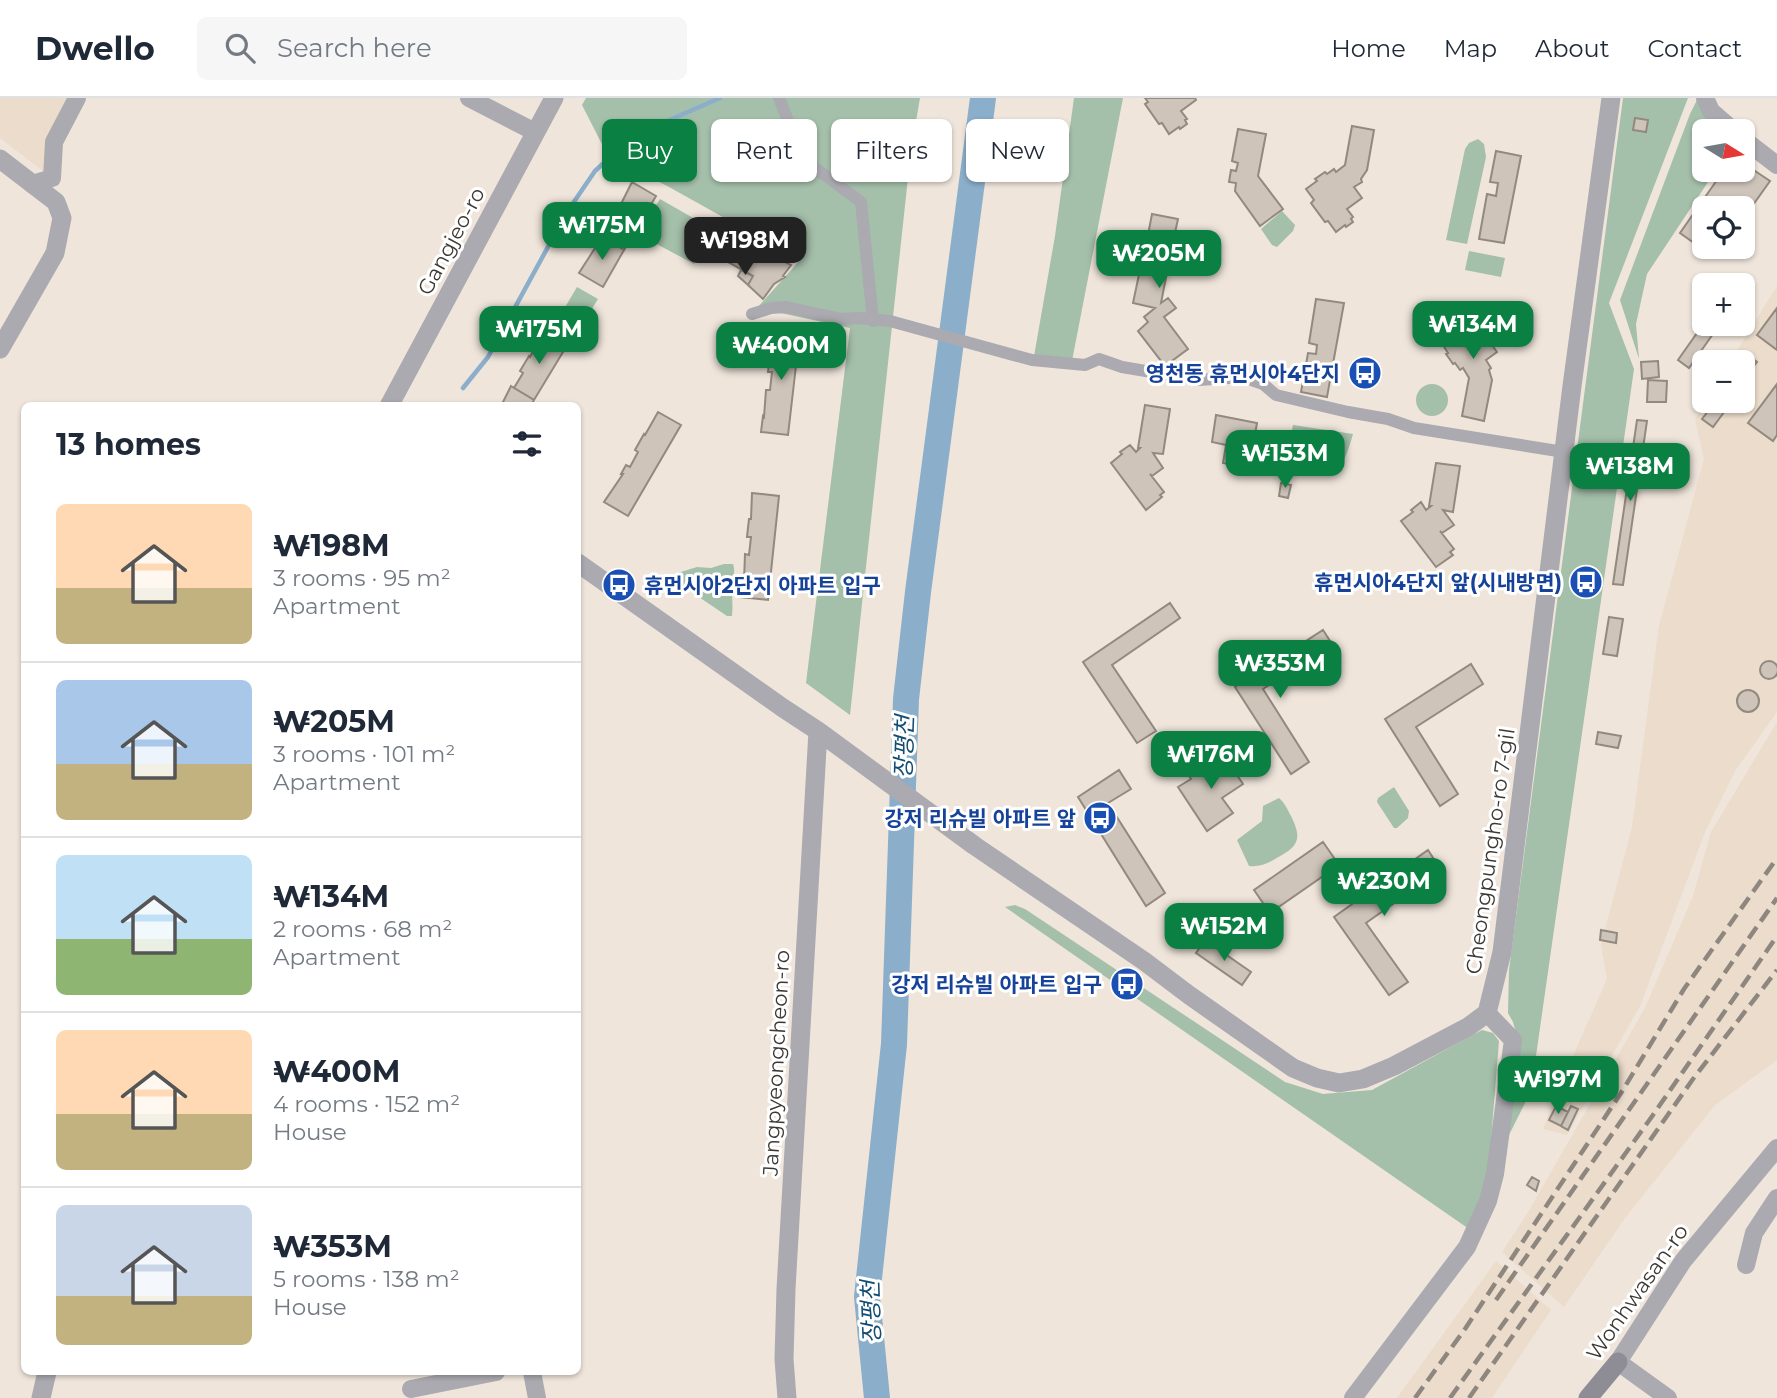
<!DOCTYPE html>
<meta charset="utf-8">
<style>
body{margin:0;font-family:Montserrat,"Noto Sans KR",sans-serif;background:#f6f6f7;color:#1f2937;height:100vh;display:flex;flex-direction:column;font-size:26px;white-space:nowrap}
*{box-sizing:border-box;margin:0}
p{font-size:23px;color:#747a83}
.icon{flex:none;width:38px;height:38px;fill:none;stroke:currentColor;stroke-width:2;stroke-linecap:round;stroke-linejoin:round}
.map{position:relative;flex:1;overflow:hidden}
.panel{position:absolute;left:21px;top:304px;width:560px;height:973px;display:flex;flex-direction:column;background:#fff;border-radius:10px;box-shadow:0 2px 5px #0004}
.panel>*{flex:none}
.guide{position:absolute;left:602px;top:21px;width:665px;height:63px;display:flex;gap:14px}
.needle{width:46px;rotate:101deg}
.buttons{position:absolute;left:1692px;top:21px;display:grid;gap:14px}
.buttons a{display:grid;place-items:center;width:63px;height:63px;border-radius:10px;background:#fff;box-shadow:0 2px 5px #0004;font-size:35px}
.price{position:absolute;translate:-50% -60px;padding:0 16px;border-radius:14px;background:#0b8043;color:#fff;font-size:23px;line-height:46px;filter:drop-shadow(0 2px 4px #0008)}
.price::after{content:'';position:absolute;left:50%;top:42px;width:21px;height:16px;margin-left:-10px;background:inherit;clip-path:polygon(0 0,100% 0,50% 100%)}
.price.active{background:#222;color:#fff}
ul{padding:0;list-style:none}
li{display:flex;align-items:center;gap:21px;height:175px;padding:0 35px}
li+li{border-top:2px solid #e0e1e3}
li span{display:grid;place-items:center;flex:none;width:196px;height:140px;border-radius:10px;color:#555}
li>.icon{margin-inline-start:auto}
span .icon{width:84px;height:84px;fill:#fffc;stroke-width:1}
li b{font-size:30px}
h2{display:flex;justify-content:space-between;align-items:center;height:84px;padding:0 35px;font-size:30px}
.tag{padding:0 24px;border-radius:10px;background:#fff;box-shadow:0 2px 5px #0004;font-size:24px;line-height:63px}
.tag.active{background:#0b8043;color:#fff}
header{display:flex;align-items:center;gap:42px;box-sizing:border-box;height:98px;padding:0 35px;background:#fff;border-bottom:2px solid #e0e1e3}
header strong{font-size:33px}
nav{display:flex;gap:38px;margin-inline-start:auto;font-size:24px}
.search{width:490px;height:63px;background:#f6f6f7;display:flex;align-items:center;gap:18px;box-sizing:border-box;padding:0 24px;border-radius:10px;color:#747a83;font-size:26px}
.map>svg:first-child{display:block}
.built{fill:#ebdccb}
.green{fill:#a4bfaa}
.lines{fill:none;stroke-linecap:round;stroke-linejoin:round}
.stream{stroke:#8baeca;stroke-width:4.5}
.river{stroke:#8baeca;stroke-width:26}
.building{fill:#cec4ba;stroke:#92897f;stroke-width:2}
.pedestrian{stroke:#abaab0;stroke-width:12}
.minor{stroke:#abaab0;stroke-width:18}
.tertiary{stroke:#abaab0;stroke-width:19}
.secondary{stroke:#8e8c95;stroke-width:19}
.rail{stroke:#8e8780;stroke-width:4.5;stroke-dasharray:14 7;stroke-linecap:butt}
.labels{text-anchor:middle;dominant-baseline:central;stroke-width:6;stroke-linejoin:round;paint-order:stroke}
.street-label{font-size:21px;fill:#3c3834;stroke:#fff}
.transit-label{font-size:21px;font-weight:bold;fill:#164399;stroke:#fff;text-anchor:end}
.water-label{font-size:23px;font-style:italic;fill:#124d73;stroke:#fff}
</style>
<header>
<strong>Dwello</strong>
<div class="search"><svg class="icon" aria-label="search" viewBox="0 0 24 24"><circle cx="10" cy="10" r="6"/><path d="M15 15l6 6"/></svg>Search here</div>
<nav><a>Home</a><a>Map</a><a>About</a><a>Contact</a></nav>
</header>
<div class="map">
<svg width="1777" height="1300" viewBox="0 0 1777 1300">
<rect width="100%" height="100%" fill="#efe5db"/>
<path class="built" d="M0,0H77L52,80L0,40Z
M1777,188V614L1735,673L1705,734L1640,908L1567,1037L1543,1031L1561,985L1607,881L1601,847L1632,729L1659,528L1704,361L1695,321L1707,303H1743V264H1730Z
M1777,624V962L1715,1007L1625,1120L1564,1209L1502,1154L1527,1116L1645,910L1693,798L1711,734Z
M1496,1163L1551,1212L1492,1300H1397Z"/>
<path class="green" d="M586,0H920L911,52L850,617L806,585L850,230L757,210L800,162L669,89L608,58L582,7Z
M1074,0H1123L1071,268L1033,264L1055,138Z
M1623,0H1688L1609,205L1634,271L1531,993L1507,1041L1516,935L1513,924L1508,915L1509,872Z
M1698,0L1722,33H1704V72H1716L1647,176L1636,226L1639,261L1620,202L1690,16Z
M1478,41L1484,46L1486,59L1467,146L1446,142L1465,51L1469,45Z
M660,101L709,129L710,136L694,166L638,136Z
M1282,113L1295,127L1293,133L1277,149L1272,147L1261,131Z
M1469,153L1505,160L1501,179L1465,172Z
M577,189L598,201L574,240L554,228Z
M1416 302a16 16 0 1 1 32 0a16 16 0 1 1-32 0Z
M1293,327L1353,336C1340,381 1335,377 1293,371L1286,360Z
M724,466H733C736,475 732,482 732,492C732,501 733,509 732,518H727L668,478L697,469L711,470Z
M1394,689L1409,713L1408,720L1397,730H1394L1377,704L1378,700Z
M1279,700C1285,705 1287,711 1291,718C1303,742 1298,749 1275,761C1267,766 1259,769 1249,768L1237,742L1262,723L1263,708Z
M1015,807L1025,811L1285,984L1323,996L1372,992L1482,932L1493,935L1499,943L1487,1092L1469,1131L1005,809Z"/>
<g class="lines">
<path class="stream" d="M463,290L488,259L567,114L595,73L633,38L720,0"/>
<path class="river" d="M877,1300L867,1199L894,946L906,601L918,494L983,0"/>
</g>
<path class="building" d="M1145,0H1195L1196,2L1181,13L1187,21L1185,22L1187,26L1180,31L1179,29L1169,36L1162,25L1159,26L1145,6L1148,4Z
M1635,20L1648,22L1646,34L1633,32Z
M1352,28L1374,32L1367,72L1361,81L1362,84L1354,89L1362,100L1347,111L1353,119L1351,121L1353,124L1346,129L1345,127L1336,134L1328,123L1325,124L1311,105L1314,102L1306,91L1317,83L1315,81L1325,74L1327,76L1334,71L1336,74L1345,67Z
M1238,31L1266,36L1258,78L1283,111L1260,128L1235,93L1236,85L1229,84L1231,72L1236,73L1238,65L1232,63Z
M1496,53L1521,58L1504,145L1479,141L1487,96L1496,98L1498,85L1490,84Z
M1743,65L1770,83L1743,121V110H1704V149H1724L1715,160L1680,135L1724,72H1743Z
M632,84L656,98L624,152L604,140L613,125L610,123L619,107L620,108Z
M1152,116L1178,121L1169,162L1184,165L1182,172L1168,169L1161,205L1168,200L1176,210L1164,219L1188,251L1165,268L1138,233L1148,224L1144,219L1155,210L1133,205L1142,162L1157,165L1158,161L1144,158Z
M734,137L791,167L783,178L785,179L774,186L763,201L748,187L753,178L721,160Z
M601,138L624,152L603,189L579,175L597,147H596Z
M741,172L753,178L748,187L738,178Z
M1316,201L1344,205L1327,299L1301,294L1308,255L1316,256L1317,247L1309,245Z
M1777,210V252L1757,237Z
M1483,214L1490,223L1492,222L1496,229L1493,231L1494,233L1486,239L1497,254L1486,262L1491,270L1489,272L1492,282L1484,323L1462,318L1469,280L1463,270L1460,272L1455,265L1453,266L1446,256L1448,255L1441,244L1452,236L1450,233L1469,219L1472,221Z
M1704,225L1720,226L1689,270L1678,262Z
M773,230L800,233L788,337L761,334L763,318L764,319L766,292H770L772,274H768L770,257H771Z
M542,235L566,249L534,302L514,290L523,275L520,273L529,258L530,259Z
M1748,257L1757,264L1746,278L1743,276V264Z
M1658,263L1659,279L1642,281L1641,264Z
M1648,282L1667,283L1666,304H1647Z
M1777,286V337L1773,343L1748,325Z
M511,288L534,302L531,308H501Z
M1716,303H1726L1730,306L1713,329L1702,321Z
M1145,307L1170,311L1163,356L1153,355L1163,370L1152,378L1150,376L1164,394L1160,397L1162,399L1146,412L1111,365L1122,356L1120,354L1130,347L1136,354L1140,350H1138Z
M658,314L681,327L628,418L604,404L623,376H621L626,367L630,369L638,354L635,352L644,336L645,337Z
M1216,317L1257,325L1249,370L1223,365L1226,347L1212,344Z
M1637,322L1647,323L1623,487L1613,486Z
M1436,365L1460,368L1453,414L1443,412L1454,427L1442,435L1440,433L1454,451L1450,454L1453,457L1436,469L1401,423L1413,414L1411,412L1421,404L1426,412L1431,408H1429Z
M1281,385L1291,387L1288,400L1279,398Z
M752,395L779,398L768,502L740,499L742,483L744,484L745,456L749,457L751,439H747L749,421H751Z
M1170,505L1180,520L1112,567L1156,633L1137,645L1083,564Z
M1609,519L1623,521L1617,558L1603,556Z
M1323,532L1332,546L1263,591L1309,664L1291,676L1235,589Z
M1760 572a9 9 0 1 1 18 0a9 9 0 1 1-18 0Z
M1471,566L1483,586L1416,629L1458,696L1440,708L1385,621Z
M1737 603a11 11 0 1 1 22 0a11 11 0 1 1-22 0Z
M1598,634L1621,638L1618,650L1596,646Z
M1222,655L1243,686L1222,700L1233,715L1207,733L1178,689L1191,681L1189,678Z
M1119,672L1131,691L1108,705L1165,795L1146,808L1078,699Z
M1323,744L1339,767L1270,815L1254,792Z
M1428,752L1441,772L1366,825L1408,884L1389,897L1334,819Z
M1601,832L1617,835L1616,845L1600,842Z
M1205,842L1251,874L1242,887L1196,855Z
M1556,1008L1568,1014L1561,1028L1549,1022Z
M1571,1008L1578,1011L1568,1032L1561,1028Z
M1532,1079L1539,1083L1536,1093L1527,1087Z"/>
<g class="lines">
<path class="pedestrian" d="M779,0L803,61L861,104L873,223
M752,216L771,210L786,209L841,221L859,220L890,223L1032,262L1085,267L1099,261L1122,269L1199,282L1243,279L1263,286L1276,297L1348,314L1388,321L1414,330L1564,354"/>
<path class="minor" d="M469,0L535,34
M1705,0L1711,13L1734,33
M1743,41L1777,67
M32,86L52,80L54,44L77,0
M1746,1167L1754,1135L1777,1100
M532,1274L537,1300
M411,1291L496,1274
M1353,1300L1467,1149L1488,1103L1495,1076L1513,942L1487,915
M1668,1300L1618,1264L1683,1163L1777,1050"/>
<path class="tertiary" d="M0,61L56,104L62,120L55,155L0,251
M389,308L554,0
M578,465L783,610L818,633L975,748L1144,863L1189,897L1293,970L1317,980L1339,985L1363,981L1394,968L1468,929L1487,915L1502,854L1572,288L1611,0
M41,1300L47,1274
M787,1300L784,1261L786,1191L818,633"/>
<path class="secondary" d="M1588,1300L1618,1264"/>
<path class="rail" d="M1496,1202L1777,800
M1415,1300L1465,1231L1621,995L1684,891L1777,760
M1450,1300L1653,1017L1777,838
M1469,1300L1693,981L1777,872"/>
</g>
<defs>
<symbol id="bus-disc" viewBox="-11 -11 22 22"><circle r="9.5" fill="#1a4fb4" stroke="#fff"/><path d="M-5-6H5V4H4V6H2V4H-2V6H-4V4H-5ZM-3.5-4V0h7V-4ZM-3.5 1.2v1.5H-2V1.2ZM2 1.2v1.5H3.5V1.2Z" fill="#fff"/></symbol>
</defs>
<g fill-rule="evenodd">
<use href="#bus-disc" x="1346" y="256" width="38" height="38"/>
<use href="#bus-disc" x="1567" y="465" width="38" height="38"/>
<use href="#bus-disc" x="600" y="468" width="38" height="38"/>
<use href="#bus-disc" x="1081" y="701" width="38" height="38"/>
<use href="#bus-disc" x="1108" y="867" width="38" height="38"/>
</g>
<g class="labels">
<g class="street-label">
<text transform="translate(451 143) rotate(-62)">Gangjeo-ro</text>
<text transform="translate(1490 753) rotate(-82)">Cheongpungho-ro 7-gil</text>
<text transform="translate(776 965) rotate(-87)">Jangpyeongcheon-ro</text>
<text transform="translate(1637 1194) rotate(-55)">Wonhwasan-ro</text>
</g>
<g class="transit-label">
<text x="1340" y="275">영천동 휴먼시아4단지</text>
<text x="1562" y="484">휴먼시아4단지 앞(시내방면)</text>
<text x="644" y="487" text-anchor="start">휴먼시아2단지 아파트 입구</text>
<text x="1076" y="720">강저 리슈빌 아파트 앞</text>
<text x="1102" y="886">강저 리슈빌 아파트 입구</text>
</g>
<g class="water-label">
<text transform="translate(904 649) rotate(-88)">장평천</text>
<text transform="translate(871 1214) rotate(-92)">장평천</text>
</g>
</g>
</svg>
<div class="buttons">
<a><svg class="needle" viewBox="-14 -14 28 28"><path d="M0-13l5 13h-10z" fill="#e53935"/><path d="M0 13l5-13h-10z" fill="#747a83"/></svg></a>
<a><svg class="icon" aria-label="locate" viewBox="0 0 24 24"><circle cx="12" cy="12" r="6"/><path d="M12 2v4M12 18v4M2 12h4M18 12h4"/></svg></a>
<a>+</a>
<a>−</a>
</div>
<b class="price" style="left:602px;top:164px">₩175M</b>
<b class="price active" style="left:745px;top:179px">₩198M</b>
<b class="price" style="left:1159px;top:192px">₩205M</b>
<b class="price" style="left:1473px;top:263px">₩134M</b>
<b class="price" style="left:539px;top:268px">₩175M</b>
<b class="price" style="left:781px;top:284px">₩400M</b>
<b class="price" style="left:1285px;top:392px">₩153M</b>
<b class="price" style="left:1630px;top:405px">₩138M</b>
<b class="price" style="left:1280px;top:602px">₩353M</b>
<b class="price" style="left:1211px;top:693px">₩176M</b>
<b class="price" style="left:1384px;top:820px">₩230M</b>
<b class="price" style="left:1224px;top:865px">₩152M</b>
<b class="price" style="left:1558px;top:1018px">₩197M</b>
<div class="guide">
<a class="tag active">Buy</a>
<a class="tag">Rent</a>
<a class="tag">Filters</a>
<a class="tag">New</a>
</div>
<section class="panel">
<h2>13 homes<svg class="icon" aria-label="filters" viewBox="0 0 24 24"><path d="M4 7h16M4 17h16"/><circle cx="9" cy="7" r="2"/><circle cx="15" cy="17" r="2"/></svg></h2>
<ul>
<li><span style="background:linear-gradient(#ffd9b3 60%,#c2b280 0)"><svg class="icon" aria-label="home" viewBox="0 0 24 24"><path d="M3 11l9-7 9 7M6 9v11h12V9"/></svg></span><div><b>₩198M</b><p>3 rooms · 95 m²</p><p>Apartment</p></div></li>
<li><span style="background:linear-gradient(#a9c7e8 60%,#c2b280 0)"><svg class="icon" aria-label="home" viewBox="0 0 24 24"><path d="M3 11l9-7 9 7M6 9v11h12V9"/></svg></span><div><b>₩205M</b><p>3 rooms · 101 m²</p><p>Apartment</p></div></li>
<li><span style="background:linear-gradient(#bfe0f5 60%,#8fb573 0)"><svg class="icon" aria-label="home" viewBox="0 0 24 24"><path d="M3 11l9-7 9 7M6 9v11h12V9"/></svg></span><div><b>₩134M</b><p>2 rooms · 68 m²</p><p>Apartment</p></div></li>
<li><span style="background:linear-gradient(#ffd9b3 60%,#c2b280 0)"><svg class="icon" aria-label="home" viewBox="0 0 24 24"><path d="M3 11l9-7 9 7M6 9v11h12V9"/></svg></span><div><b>₩400M</b><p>4 rooms · 152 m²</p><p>House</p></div></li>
<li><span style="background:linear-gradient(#c9d6e8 65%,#c2b280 0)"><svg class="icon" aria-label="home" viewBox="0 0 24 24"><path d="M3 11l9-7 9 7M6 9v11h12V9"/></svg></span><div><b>₩353M</b><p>5 rooms · 138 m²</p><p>House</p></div></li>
</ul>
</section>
</div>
